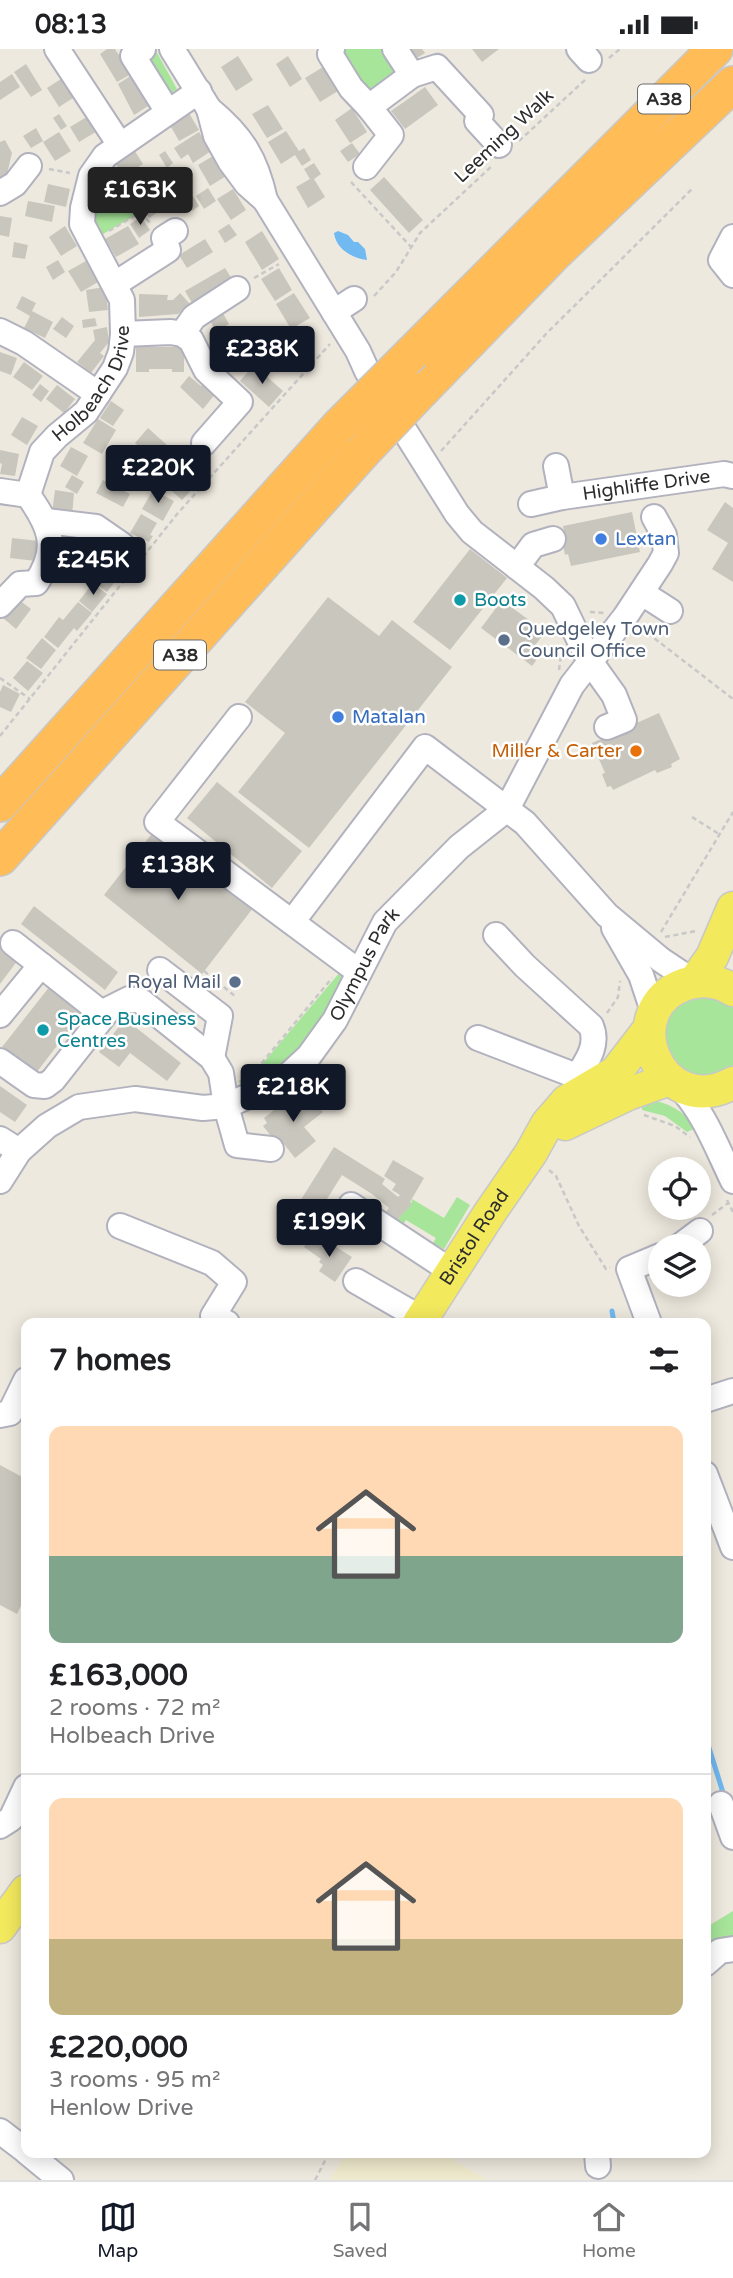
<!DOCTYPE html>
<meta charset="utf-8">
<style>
body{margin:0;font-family:"Varela Round",sans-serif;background:#f6f6f6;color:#202124;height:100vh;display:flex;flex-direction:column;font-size:26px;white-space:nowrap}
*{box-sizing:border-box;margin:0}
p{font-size:23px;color:#757577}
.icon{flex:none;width:38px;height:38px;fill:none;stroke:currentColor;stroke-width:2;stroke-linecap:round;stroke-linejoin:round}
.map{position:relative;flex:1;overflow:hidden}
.panel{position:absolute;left:21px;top:1269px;width:690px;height:840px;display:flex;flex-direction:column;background:#fff;border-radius:14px;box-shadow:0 4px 18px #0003}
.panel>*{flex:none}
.tools{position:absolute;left:648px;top:1108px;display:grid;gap:14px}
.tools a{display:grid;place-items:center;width:63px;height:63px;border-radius:50%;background:#fff;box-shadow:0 4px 18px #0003;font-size:35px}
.price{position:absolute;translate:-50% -60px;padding:0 16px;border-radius:7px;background:#111827;color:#fff;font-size:23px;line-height:46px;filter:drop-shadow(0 2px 4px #0008)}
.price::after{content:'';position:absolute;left:50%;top:42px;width:21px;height:16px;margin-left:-10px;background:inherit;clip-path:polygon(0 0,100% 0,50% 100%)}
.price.active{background:#222;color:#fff}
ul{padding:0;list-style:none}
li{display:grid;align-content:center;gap:14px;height:371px;padding:0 28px}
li+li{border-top:2px solid #e0e0e0}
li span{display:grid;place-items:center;height:217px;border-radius:14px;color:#555}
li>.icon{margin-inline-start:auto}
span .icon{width:126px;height:126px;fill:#fffc;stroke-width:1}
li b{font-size:30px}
h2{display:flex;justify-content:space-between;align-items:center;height:84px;padding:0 28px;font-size:30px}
.status{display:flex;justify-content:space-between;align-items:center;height:49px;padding:0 35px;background:#fff;direction:ltr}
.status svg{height:19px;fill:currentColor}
.tabs{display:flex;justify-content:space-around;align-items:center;height:98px;border-top:2px solid #e0e0e0;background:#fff;font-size:19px;color:#757577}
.tabs a{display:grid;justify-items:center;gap:4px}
.tabs .active{color:#111827}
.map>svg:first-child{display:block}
.education{fill:#efeacd}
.green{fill:#a7e59a}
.water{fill:#70b9f1}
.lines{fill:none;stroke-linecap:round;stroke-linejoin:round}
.stream{stroke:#70b9f1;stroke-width:5}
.building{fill:#c9c6bd}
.minor-casing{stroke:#b2b2bf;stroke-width:28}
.major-casing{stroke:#c8c8c8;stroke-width:35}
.highway-casing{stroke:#c8c8c8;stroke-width:38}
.path{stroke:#c8c8c8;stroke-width:2.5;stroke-dasharray:5 3.5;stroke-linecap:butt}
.minor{stroke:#fff;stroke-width:24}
.major{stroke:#f3e95d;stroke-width:32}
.highway{stroke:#ffbc57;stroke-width:35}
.highway-bridge-casing{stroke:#c8c8c8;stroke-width:38;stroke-linecap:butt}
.highway-bridge{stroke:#ffbc57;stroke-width:35}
.shop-dot{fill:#3f7fe0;stroke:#fff;stroke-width:2.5}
.culture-dot{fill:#0f9aa8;stroke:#fff;stroke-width:2.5}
.service-dot{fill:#5c6f8a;stroke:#fff;stroke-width:2.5}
.food-dot{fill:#e8710a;stroke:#fff;stroke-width:2.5}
.labels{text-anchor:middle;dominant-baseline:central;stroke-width:5;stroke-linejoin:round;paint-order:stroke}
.shield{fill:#fff;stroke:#6b6b6b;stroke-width:2}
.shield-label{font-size:18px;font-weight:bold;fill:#2c2c2c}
.street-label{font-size:19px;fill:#2c2c2c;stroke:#fff}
.shop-label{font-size:19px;fill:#366cbe;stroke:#fff;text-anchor:start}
.culture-label{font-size:19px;fill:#0d838f;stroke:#fff;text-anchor:start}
.service-label{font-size:19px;fill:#4e5e75;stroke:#fff;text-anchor:start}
.food-label{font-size:19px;fill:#c56008;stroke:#fff;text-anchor:end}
</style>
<div class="status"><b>08:13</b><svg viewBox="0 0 49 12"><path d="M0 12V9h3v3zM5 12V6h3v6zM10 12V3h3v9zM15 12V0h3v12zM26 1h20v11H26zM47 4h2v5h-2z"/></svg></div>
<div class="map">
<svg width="733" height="2131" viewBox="0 0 733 2131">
<rect width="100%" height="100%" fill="#eee9de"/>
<path class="education" d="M346,2104H441L488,2131H330Z"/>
<path class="green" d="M150,0H155L177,40L161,51L135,10Z
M339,0H389L405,24L388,40L366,43Z
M105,107L141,163L91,192L83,159Z
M341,922L349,935L293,1017L245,1037L238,1032L252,1027Z
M703,944L733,955V1019L704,1031L675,1020L660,983L674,955Z
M642,1051C663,1050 684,1061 696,1079L687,1083L665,1067L642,1061Z
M457,1148L470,1156L444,1200L433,1194L436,1189L406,1171L403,1176L396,1172L411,1155L412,1150L444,1169Z
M733,1862V1888L705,1905V1879Z"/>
<path class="water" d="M338,182L348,186L354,193H358L365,200L367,211C352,209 336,200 334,184Z"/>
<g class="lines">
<path class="stream" d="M612,1262L614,1274
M705,1686L725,1750"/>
</g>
<path class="building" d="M107,0H115L131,25L117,33L100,5Z
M402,0H422L425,4L410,13Z
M472,0H499L482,13Z
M238,7L253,31L236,42L221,18Z
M288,7L302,30L290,38L276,15Z
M26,15L42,41L31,48L14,23Z
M323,18L338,42L320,53L305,29Z
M12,25L20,38L0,51V33Z
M132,26L153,54L134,66L118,35Z
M61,30L73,49L59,58L47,39Z
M425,38L438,56L405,80L391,62Z
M268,56L283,80L267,89L252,65Z
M352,59L367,83L350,94L335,71Z
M189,64L199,81L179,92L170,76Z
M59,65L67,77L61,81L53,69Z
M90,66L99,81L79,93L70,78Z
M36,79L43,92L31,99L23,87Z
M286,82L299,102L304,99L311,111L302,117L295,106L281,115L268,93Z
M59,83L71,102L55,112L43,93Z
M199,83L211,102L193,114L188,105L181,110L174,99Z
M5,91L12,104L6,129L0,133V93Z
M352,94L360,105L348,113L340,102Z
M133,99L143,115L124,127L114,112Z
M165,102L173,114L167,119L159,106Z
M213,107L226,127L210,137L198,116Z
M314,114L321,125L314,130L325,148L308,159L296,138L310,130L304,120Z
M142,119L156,142L140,152L125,130Z
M384,128L423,171L409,184L370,141Z
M48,135L70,140L66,158L44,153Z
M173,135L181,148L149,169L140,155Z
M208,139L216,152L204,160L196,147Z
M233,140L246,161L231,171L217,150Z
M193,147L199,157L192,162L186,152Z
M28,152L55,157L52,173L25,167Z
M0,167L12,169L9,188L0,186Z
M141,168L150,181L139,189L130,175Z
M229,175L237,186L225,194L218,182Z
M65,177L77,197L61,207L49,188Z
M128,177L139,195L116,208L105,190Z
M262,182L279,210L262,221L245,193Z
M205,190L213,203L187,219L179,206Z
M14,193L28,196L25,210L12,208Z
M58,211L65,223L53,231L46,218Z
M86,212L98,233L81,243L68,222Z
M225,219L232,230L192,254L185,242Z
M279,219L292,241L275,252L261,230Z
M105,238L108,261L89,263L86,241Z
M180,244L190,255L178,265L139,268V245L168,246L167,251H173Z
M294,244L310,269L291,280L276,255Z
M22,247L36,254L32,262L53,273L45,289L24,279L30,267L16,259Z
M219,257L229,275L216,283L206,264Z
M62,268L74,277L66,289L53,280Z
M95,269L97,277L83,279L82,271Z
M107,278L109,293L100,304L104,307L91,324L77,313L95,291L93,281Z
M232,280L251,309L234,319L219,287Z
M136,298H184V323H172V320H149V323H136Z
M0,303L17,309L11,326L0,322Z
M24,313L43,327L32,341L13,328Z
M254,316L283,342L269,358L240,332Z
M189,327L201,337L204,333L216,344L203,360L180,338Z
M40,335L49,342L41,353L32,346Z
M57,336L75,350L64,364L46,350Z
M111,352L124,361L113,377L100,369Z
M22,368L38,377L27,396L11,386Z
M98,370L116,381L102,405L83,394Z
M148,379L168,397L154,412L135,394Z
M71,398L88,407L77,427L60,417Z
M0,401L19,405L15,427L0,425L2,415L0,414Z
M195,405L211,420L182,451L166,437Z
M72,426L84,433L77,445L65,438Z
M103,431L130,445L123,458L96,444Z
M55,441L74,444L72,467L52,464Z
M153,441L174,452L163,472L142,460Z
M725,453L733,459V533L712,520L728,494L707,481Z
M632,463L640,503L571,517L568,505L565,506L562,490L565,489L563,477Z
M141,465L157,474L150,486L153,487L149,493L130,484Z
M64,479L82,481L79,506L61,504Z
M12,489L39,492L36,512L10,509Z
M470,500L507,529L450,601L413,573Z
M113,504L130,517L122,527L120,526L107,543L95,534L108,517L105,514Z
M93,534L107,545L92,563L79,552Z
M328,548L379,587L392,571L452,618L309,799L238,743L285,684L245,653Z
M18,550L31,560L16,580L3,569Z
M502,551L545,583L536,595L544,601L532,617L481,579Z
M78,553L92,564L77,582L74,579L58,599L44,588L59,568L63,571Z
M42,589L56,601L41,620L26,609Z
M27,612L43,624L28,642L13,629Z
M3,636L20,645L11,663L0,658V643Z
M659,664L680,710L671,715L672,718L657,724L655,721L613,741L611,737L607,738L602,725L605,724L592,694Z
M217,733L302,802L272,839L187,769Z
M154,782L253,859L202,925L104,846Z
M34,857L118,923L105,941L21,875Z
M0,896L18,911L0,935Z
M50,937L83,963L36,1024L2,998Z
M125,970L181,1014L167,1032L130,1004L119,1018L99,1003Z
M0,1037L27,1056L15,1073L0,1063Z
M306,1042L323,1063L304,1078L316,1092L295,1109L283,1094L279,1097L263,1077L267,1074L264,1069L284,1053L287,1057Z
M334,1098L385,1130L382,1135L398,1148L400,1146L392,1141L396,1135L384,1127L393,1111L424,1129L410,1153L412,1155L394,1174L384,1165L389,1159L372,1145L342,1126L315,1169L297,1157Z
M311,1188L333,1203L336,1198L352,1208L335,1233L319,1222L323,1216L319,1213L321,1210L304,1198Z
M0,1416L26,1430V1546L17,1565L0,1556Z"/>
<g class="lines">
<defs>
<g id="minor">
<path d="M57,0L120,96"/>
<path d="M143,0L133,7L168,63"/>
<path d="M172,0L209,60L216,87L230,112L247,135L265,151L358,302L367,322L457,465L472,483L544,539L563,557L589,611L614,646L624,671L607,678"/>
<path d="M332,0L330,5L351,39L369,58L412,26L395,0"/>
<path d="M579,0L589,11"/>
<path d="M412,26L437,18L481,66L477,72L499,96"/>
<path d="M209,60C242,87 256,110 265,151"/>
<path d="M366,118L391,86L369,58"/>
<path d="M0,144L15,135L29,117"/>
<path d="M733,188L721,211L733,226"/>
<path d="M115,235L168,201L164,189L175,182"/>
<path d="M334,263L354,250"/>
<path d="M0,282L24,294L98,345"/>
<path d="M123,285L171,283L182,285L191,291L206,321L240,353L204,394"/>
<path d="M182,285L194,268L237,240"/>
<path d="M556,417L562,448"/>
<path id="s1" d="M0,442L28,446L42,403L57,387L86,363L115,319L121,303L123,285L122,251L82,175L83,159L91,127L105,107L199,42"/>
<path id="s2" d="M531,455L562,448L724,425L733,427"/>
<path d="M46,472L96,478L122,496"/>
<path d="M517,518L533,496L553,490"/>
<path d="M642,544L670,562"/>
<path d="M0,556L20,535L36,534C60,499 50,477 28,446"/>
<path d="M239,668L157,773L359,923"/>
<path d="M292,873L425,698L525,774L607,866L661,911L694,933"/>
<path d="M614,879L641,926L654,965"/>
<path d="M496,886L525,917L591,977C599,996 587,1012 577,1028"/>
<path d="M13,894L41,916"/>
<path d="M160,921L220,967L212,1009"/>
<path d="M0,966L41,916L104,966"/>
<path d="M478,989L592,1033"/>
<path d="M0,1012L34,1036L45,1037L53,1031L109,960L129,950L141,952L212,1009L221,1024L226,1057L237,1096L271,1100"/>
<path d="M676,1034C704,1062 716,1097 733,1132"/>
<path d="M0,1090L19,1102"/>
<path id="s3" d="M0,1132L19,1102L47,1077L79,1058L135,1050L203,1059L226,1057L282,1032L309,1007L335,971L385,873L459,798L507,760L572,636L625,568L660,515L666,504L664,486L654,468"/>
<path d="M351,1156L451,1222"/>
<path d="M120,1177L212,1214L234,1233L213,1267L227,1274"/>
<path d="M680,1197L700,1182"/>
<path d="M356,1232L422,1270"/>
<path d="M649,1274L629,1220L660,1207"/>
<path d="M705,1351L733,1342"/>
<path d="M0,1366L10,1364L26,1331"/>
<path d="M705,1425L733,1498"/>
<path d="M721,1755L733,1788"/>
<path d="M0,1777L11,1770L26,1738"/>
<path d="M705,1915L720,1902L733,1900"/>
<path d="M0,2082L26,2102"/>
<path d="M28,2104L61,2131"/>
<path d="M597,2104L598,2117"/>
</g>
<g id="major">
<path d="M694,933L712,908L733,859"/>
<path d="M733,941C719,932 702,930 686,935C613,960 660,1074 733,1034"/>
<path d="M565,1075L628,1045L670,1030"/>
<path id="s4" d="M419,1274L489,1165L531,1104L547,1075L567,1052L616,1023L649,980"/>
<path d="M0,1878L26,1842"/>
</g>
<path id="highway" d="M413,303L715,0
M422,341L554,205L733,35
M0,755L339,377
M0,809L362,404"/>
</defs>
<use href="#minor" class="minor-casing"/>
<use href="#major" class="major-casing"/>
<use href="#highway" class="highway-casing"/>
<path class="path" d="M609,9L620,0
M519,92L586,30
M49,120L70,124
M351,133L411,198
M141,163L150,174
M109,182L141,163L117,126
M254,229L279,215
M374,247L396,223L420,184L493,116
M441,402L546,285L693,139
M590,563L604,564
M641,579L733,650
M559,621L562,600
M0,629L30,650
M0,687L178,464L330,295
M692,768L719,785
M661,883L733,763
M665,888L696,882
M204,922L236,948
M607,964L618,948L620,932
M256,1021L332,929
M644,1066L675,1077L690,1088
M549,1121L556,1127L579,1177L606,1220L610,1218
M727,1151L733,1163
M712,1166L728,1154
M315,2131L329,2104"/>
<use href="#minor" class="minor"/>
<use href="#major" class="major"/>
<use href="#highway" class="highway"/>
<defs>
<path id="highway-bridge" d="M339,377L413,303
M362,404L422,341"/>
</defs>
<use href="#highway-bridge" class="highway-bridge-casing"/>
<use href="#highway-bridge" class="highway-bridge"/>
</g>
<g class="shop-dot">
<circle cx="601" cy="490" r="7"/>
<circle cx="338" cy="668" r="7"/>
</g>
<g class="culture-dot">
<circle cx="460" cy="551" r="7"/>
<circle cx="43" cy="981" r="7"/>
</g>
<g class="service-dot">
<circle cx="504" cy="591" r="7"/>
<circle cx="235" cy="933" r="7"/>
</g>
<circle class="food-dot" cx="636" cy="702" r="7"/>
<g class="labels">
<g class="shield">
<rect x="638" y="35.5" width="52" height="29" rx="5"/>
<rect x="154" y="591.5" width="52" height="29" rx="5"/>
</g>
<g class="shield-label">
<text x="664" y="50">A38</text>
<text x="180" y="606">A38</text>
</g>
<g class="street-label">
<text transform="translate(504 87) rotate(-43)">Leeming Walk</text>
<text stroke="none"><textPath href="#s1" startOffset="161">Holbeach Drive</textPath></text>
<text stroke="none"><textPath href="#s2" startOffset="117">Highliffe Drive</textPath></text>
<text stroke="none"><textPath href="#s3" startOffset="464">Olympus Park</textPath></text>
<text stroke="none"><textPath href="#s4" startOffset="102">Bristol Road</textPath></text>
</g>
<g class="shop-label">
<text x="615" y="490">Lextan</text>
<text x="352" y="668">Matalan</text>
</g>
<g class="culture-label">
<text x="474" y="551">Boots</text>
<text x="57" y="970">Space Business<tspan x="57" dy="22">Centres</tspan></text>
</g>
<g class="service-label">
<text x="518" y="580">Quedgeley Town<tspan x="518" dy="22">Council Office</tspan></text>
<text x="221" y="933" text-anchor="end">Royal Mail</text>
</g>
<g class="food-label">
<text x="622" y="702">Miller &amp; Carter</text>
</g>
</g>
</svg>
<div class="tools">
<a><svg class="icon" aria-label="locate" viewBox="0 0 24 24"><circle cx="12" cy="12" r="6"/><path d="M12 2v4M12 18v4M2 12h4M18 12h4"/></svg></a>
<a><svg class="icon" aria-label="layers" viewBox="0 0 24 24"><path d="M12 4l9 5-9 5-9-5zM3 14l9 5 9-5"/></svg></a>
</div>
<b class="price active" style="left:140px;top:178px">£163K</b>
<b class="price" style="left:262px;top:337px">£238K</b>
<b class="price" style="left:158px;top:456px">£220K</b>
<b class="price" style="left:93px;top:548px">£245K</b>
<b class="price" style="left:178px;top:853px">£138K</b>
<b class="price" style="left:293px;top:1075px">£218K</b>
<b class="price" style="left:329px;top:1210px">£199K</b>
<section class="panel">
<h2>7 homes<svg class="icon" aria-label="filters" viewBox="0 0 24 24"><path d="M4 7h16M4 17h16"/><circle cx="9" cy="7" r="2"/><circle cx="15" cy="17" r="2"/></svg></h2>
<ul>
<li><span style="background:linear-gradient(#ffd9b3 60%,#7fa58c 0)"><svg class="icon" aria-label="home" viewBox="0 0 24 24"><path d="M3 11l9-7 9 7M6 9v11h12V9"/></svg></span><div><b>£163,000</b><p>2 rooms · 72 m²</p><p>Holbeach Drive</p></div></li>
<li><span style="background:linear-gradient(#ffd9b3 65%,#c2b280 0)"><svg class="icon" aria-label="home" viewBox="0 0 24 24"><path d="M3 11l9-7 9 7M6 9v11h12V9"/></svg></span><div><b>£220,000</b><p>3 rooms · 95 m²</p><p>Henlow Drive</p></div></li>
</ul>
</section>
</div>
<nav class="tabs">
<a class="active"><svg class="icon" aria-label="map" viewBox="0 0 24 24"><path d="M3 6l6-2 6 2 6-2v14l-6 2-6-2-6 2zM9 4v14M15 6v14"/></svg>Map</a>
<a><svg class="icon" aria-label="saved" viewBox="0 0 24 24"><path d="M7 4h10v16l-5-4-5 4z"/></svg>Saved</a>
<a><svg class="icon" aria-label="home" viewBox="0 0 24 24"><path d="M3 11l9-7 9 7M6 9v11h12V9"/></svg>Home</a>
</nav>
